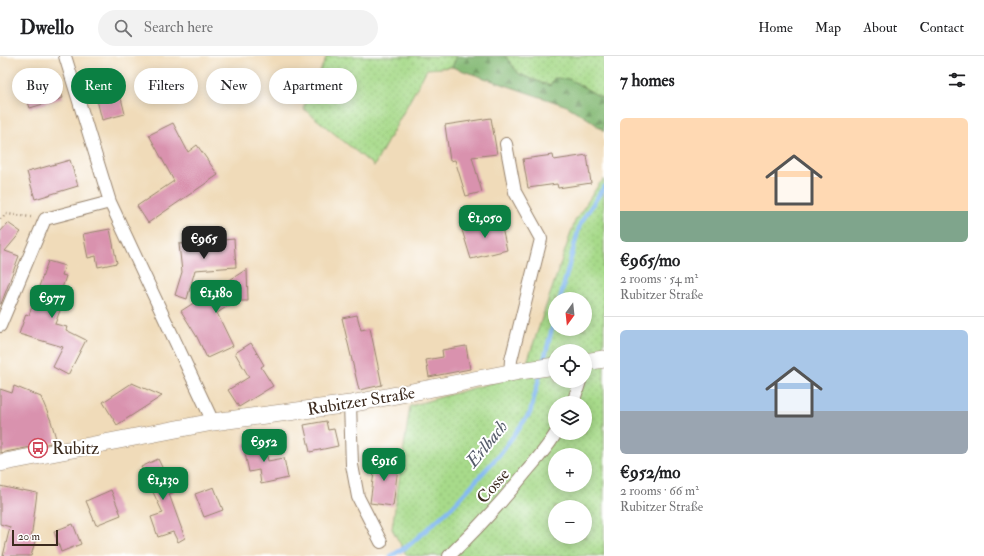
<!DOCTYPE html>
<meta charset="utf-8">
<style>
body{margin:0;font-family:"IM FELL Double Pica",serif;background:#f2f2f2;color:#202124;height:100vh;display:flex;flex-direction:column;font-size:15px;white-space:nowrap}
*{box-sizing:border-box;margin:0}
p{font-size:13px;color:#757577}
.icon{flex:none;width:22px;height:22px;fill:none;stroke:currentColor;stroke-width:2;stroke-linecap:round;stroke-linejoin:round}
.map{position:relative;flex:1;overflow:hidden}
.details{display:flex;flex-direction:column;background:#fff;width:380px}
.details>*{flex:none}
.banner{position:absolute;left:12px;top:12px;width:380px;height:36px;display:flex;gap:8px}
.needle{width:26px;rotate:195deg}
.controls{position:absolute;left:548px;top:236px;display:grid;gap:8px}
.controls a{display:grid;place-items:center;width:44px;height:44px;border-radius:50%;background:#fff;box-shadow:0 2px 10px #0003;font-size:20px}
.scale{position:absolute;left:12px;bottom:10px;width:46px;box-sizing:border-box;padding-left:4px;border:2px solid #3b2a1e;border-top:0;font-size:11px;line-height:14px;white-space:nowrap;color:#3b2a1e;-webkit-text-stroke:3px #fff;paint-order:stroke}
.price{position:absolute;translate:-50% -34px;padding:0 9px;border-radius:8px;background:#0b8043;color:#fff;font-size:13px;line-height:26px;filter:drop-shadow(0 1px 2px #0008)}
.price::after{content:'';position:absolute;left:50%;top:24px;width:12px;height:9px;margin-left:-6px;background:inherit;clip-path:polygon(0 0,100% 0,50% 100%)}
.price.selected{background:#222;color:#fff}
ul{padding:0;list-style:none}
li{display:grid;align-content:center;gap:8px;height:212px;padding:0 16px}
li+li{border-top:1px solid #e0e0e0}
li span{display:grid;place-items:center;height:124px;border-radius:6px;color:#555}
li>.icon{margin-inline-start:auto}
span .icon{width:72px;height:72px;fill:#fffc;stroke-width:1}
li b{font-size:17px}
h2{display:flex;justify-content:space-between;align-items:center;height:48px;padding:0 16px;font-size:17px}
.chip{padding:0 14px;border-radius:18px;background:#fff;box-shadow:0 2px 10px #0003;font-size:14px;line-height:36px}
.chip.selected{background:#0b8043;color:#fff}
header{display:flex;align-items:center;gap:24px;box-sizing:border-box;height:56px;padding:0 20px;background:#fff;border-bottom:1px solid #e0e0e0}
header strong{font-size:19px}
nav{display:flex;gap:22px;margin-inline-start:auto;font-size:14px}
.search{width:280px;height:36px;background:#f2f2f2;display:flex;align-items:center;gap:10px;box-sizing:border-box;padding:0 14px;border-radius:22px;color:#757577;font-size:15px}
main{display:flex;flex:1;min-height:0}
.map>svg:first-child{display:block}
.grass{fill:url(#grass-dots);stroke:#718254;fill-rule:evenodd}
.forest{fill:url(#forest-firs);stroke:#60724a}
.lines{fill:none;stroke-linecap:round;stroke-linejoin:round}
.stream{stroke:#85baf3;stroke-width:4.5}
.building{fill:#d992ae}
.minor-casing{stroke:#96826c;stroke-width:14}
.secondary-casing{stroke:#96826c;stroke-width:18}
.path{stroke:#96826c;stroke-width:2.5;stroke-dasharray:1 3;stroke-linecap:butt}
.minor{stroke:#fff;stroke-width:12}
.secondary{stroke:#fff;stroke-width:17}
.labels{text-anchor:middle;dominant-baseline:central;stroke-width:4;stroke-linejoin:round;paint-order:stroke}
.street-label{font-size:17px;fill:#3b2a1e;stroke:#fff}
.poi-label{font-size:17px;fill:#3b2a1e;stroke:#fff;text-anchor:start}
.water-label{font-size:18px;font-style:italic;fill:#555c69;stroke:#fff}
</style>
<header>
<strong>Dwello</strong>
<div class="search"><svg class="icon" aria-label="search" viewBox="0 0 24 24"><circle cx="10" cy="10" r="6"/><path d="M15 15l6 6"/></svg>Search here</div>
<nav><a>Home</a><a>Map</a><a>About</a><a>Contact</a></nav>
</header>
<main>
<div class="map">
<svg width="604" height="500" viewBox="0 0 604 500">
<defs>
<pattern id="grass-dots" width="8" height="8" patternUnits="userSpaceOnUse"><rect width="8" height="8" fill="#a7da8a"/><path d="M2 2h.1M6 6h.1" fill="none" stroke="#91bb77" stroke-width="1.8" stroke-linecap="round"/></pattern>
<pattern id="forest-firs" width="22" height="20" patternUnits="userSpaceOnUse"><rect width="22" height="20" fill="#85ba76"/><path d="M5 1l3.5 6h-7zM16 11l3.5 6h-7z" fill="#6e9760"/></pattern>
</defs>
<rect width="100%" height="100%" fill="#fff"/>
<filter id="ink" filterUnits="userSpaceOnUse"><feTurbulence type="fractalNoise" baseFrequency=".025" numOctaves="2"/><feDisplacementMap in="SourceGraphic" scale="8" xChannelSelector="R" yChannelSelector="G"/><feConvolveMatrix kernelMatrix="1 2 1 2 8 2 1 2 1" color-interpolation-filters="sRGB"/></filter>
<filter id="wash" filterUnits="userSpaceOnUse"><feTurbulence type="fractalNoise" baseFrequency=".012" numOctaves="4" result="noise"/><feDisplacementMap in="SourceGraphic" scale="16" xChannelSelector="R" yChannelSelector="G"/><feGaussianBlur stdDeviation="0.9" result="paint"/><feColorMatrix in="noise" values="0 0 0 0 0 0 0 0 0 0 0 0 0 0 0 0 0 1.4 0 .05"/><feComposite in="paint" operator="in"/></filter>
<g filter="url(#wash)">
<rect width="100%" height="100%" fill="#f0dbb9"/>
<path class="grass" d="M327,0H457L452,11L427,13L374,110L303,52Z
M505,0H604V43L569,23L550,30L519,18Z
M604,123V500H407L392,473L410,350L523,318L575,165L599,128ZM555,243H585V273H555ZM555,295H585V325H555ZM555,347H585V377H555ZM555,399H585V429H555ZM555,451H585V481H555Z"/>
<path class="forest" d="M457,0H505L519,18L550,30L554,22L569,23L604,43V75L590,64L567,50L452,11Z"/>
<g class="lines">
<path class="stream" d="M560,243L580,168L604,131
M543,308L555,261
M391,500L408,490L453,450L500,398L530,357L541,315"/>
</g>
<g id="blocks">
<path class="building" d="M57,23L63,42L30,52L24,34Z
M119,34L125,58L102,64L96,40Z
M491,62L497,98L472,101L482,136L466,140L455,104L450,105L445,69Z
M173,67L188,96L197,89L218,119L148,167L137,150L174,125L149,79Z
M553,99L554,104L587,99L591,127L558,132L557,128L528,132L523,103Z
M70,104L78,130L35,143L27,116Z
M500,163L507,194L471,203L462,174Z
M8,167L21,176L5,195L19,200L1,248H0V176Z
M110,173L117,207L98,211L96,200L88,202L83,178Z
M234,183L236,211L195,214L187,243L175,239L182,216L179,188Z
M48,205L65,210L62,219L66,220L58,245L63,246L55,268L67,271L66,274L86,284L68,319L53,311L63,291L19,278L26,258L29,259Z
M247,213L248,245H236L217,257L233,290L207,302L197,281L181,255Z
M357,259L361,274L370,272L382,329L359,334L342,262Z
M251,287L264,309L261,311L273,330L239,351L228,334L249,321L235,297Z
M466,290L470,313L429,321L426,304L443,301L442,294Z
M132,327L162,340L117,369L103,346Z
M14,330L41,341L51,365L57,386L0,397V333L12,337Z
M326,365L328,374L334,373L338,390L310,396L304,369Z
M263,383L268,405L284,402L288,422L261,428L259,414L249,416L243,388Z
M376,401L399,404L393,450L370,447Z
M158,403L174,436L169,438L185,482L178,486L173,476L158,481L151,461L163,457L141,411Z
M0,430L22,435V434L37,437L31,484L36,482L31,500H3L10,471L0,468Z
M214,431L223,454L204,461L195,438Z
M111,434L121,459L96,469L86,445Z
M73,468L81,488L61,496L54,475Z"/>
</g>
</g>
<g filter="url(#ink)">
<use href="#blocks" fill-opacity="0" stroke="#96826c" stroke-width="1"/>
<g class="lines">
<defs>
<path id="minor" d="M65,0L110,146L213,366
M506,88L515,136L541,183L511,304L510,318
M0,270L45,163L110,146
M573,347L580,325
M350,348L352,409L358,441L381,486
M449,500C477,473 502,446 526,416C537,403 548,391 556,377"/>
<path id="secondary" d="M585,306L604,303
M0,407L213,366L350,348L520,315L555,310"/>
</defs>
<use href="#minor" class="minor-casing"/>
<use href="#secondary" class="secondary-casing"/>
<path class="path" d="M0,163L7,158L31,161"/>
<use href="#minor" class="minor"/>
<use href="#secondary" class="secondary"/>
</g>
</g>
<defs>
<symbol id="bus-ring" viewBox="-11 -11 22 22"><circle r="9.5" fill="#fff" stroke="#d1495b" stroke-width="1.5"/><path d="M-5-6H5V4H4V6H2V4H-2V6H-4V4H-5ZM-3.5-4V0h7V-4ZM-3.5 1.2v1.5H-2V1.2ZM2 1.2v1.5H3.5V1.2Z" fill="#d1495b"/></symbol>
</defs>
<g fill-rule="evenodd">
<use href="#bus-ring" x="27" y="381" width="22" height="22"/>
</g>
<g class="labels">
<g class="street-label">
<text transform="translate(361 345) rotate(-9)">Rubitzer Straße</text>
<text transform="translate(493 430) rotate(-49)">Cosse</text>
</g>
<g class="poi-label">
<text x="52" y="392">Rubitz</text>
</g>
<g class="water-label">
<text transform="translate(487 388) rotate(-51)">Erlbach</text>
</g>
</g>
</svg>
<div class="controls">
<a><svg class="needle" viewBox="-14 -14 28 28"><path d="M0-13l5 13h-10z" fill="#e53935"/><path d="M0 13l5-13h-10z" fill="#757577"/></svg></a>
<a><svg class="icon" aria-label="locate" viewBox="0 0 24 24"><circle cx="12" cy="12" r="6"/><path d="M12 2v4M12 18v4M2 12h4M18 12h4"/></svg></a>
<a><svg class="icon" aria-label="layers" viewBox="0 0 24 24"><path d="M12 4l9 5-9 5-9-5zM3 14l9 5 9-5"/></svg></a>
<a>+</a>
<a>−</a>
</div>
<div class="scale">20 m</div>
<b class="price" style="left:485px;top:183px">€1,050</b>
<b class="price selected" style="left:204px;top:204px">€965</b>
<b class="price" style="left:216px;top:258px">€1,180</b>
<b class="price" style="left:52px;top:263px">€977</b>
<b class="price" style="left:264px;top:407px">€952</b>
<b class="price" style="left:384px;top:426px">€916</b>
<b class="price" style="left:163px;top:445px">€1,130</b>
<div class="banner">
<a class="chip">Buy</a>
<a class="chip selected">Rent</a>
<a class="chip">Filters</a>
<a class="chip">New</a>
<a class="chip">Apartment</a>
</div>
</div>
<section class="details">
<h2>7 homes<svg class="icon" aria-label="filters" viewBox="0 0 24 24"><path d="M4 7h16M4 17h16"/><circle cx="9" cy="7" r="2"/><circle cx="15" cy="17" r="2"/></svg></h2>
<ul>
<li><span style="background:linear-gradient(#ffd9b3 75%,#7fa58c 0)"><svg class="icon" aria-label="home" viewBox="0 0 24 24"><path d="M3 11l9-7 9 7M6 9v11h12V9"/></svg></span><div><b>€965/mo</b><p>2 rooms · 54 m²</p><p>Rubitzer Straße</p></div></li>
<li><span style="background:linear-gradient(#a9c7e8 65%,#9aa5b1 0)"><svg class="icon" aria-label="home" viewBox="0 0 24 24"><path d="M3 11l9-7 9 7M6 9v11h12V9"/></svg></span><div><b>€952/mo</b><p>2 rooms · 66 m²</p><p>Rubitzer Straße</p></div></li>
</ul>
</section>
</main>
